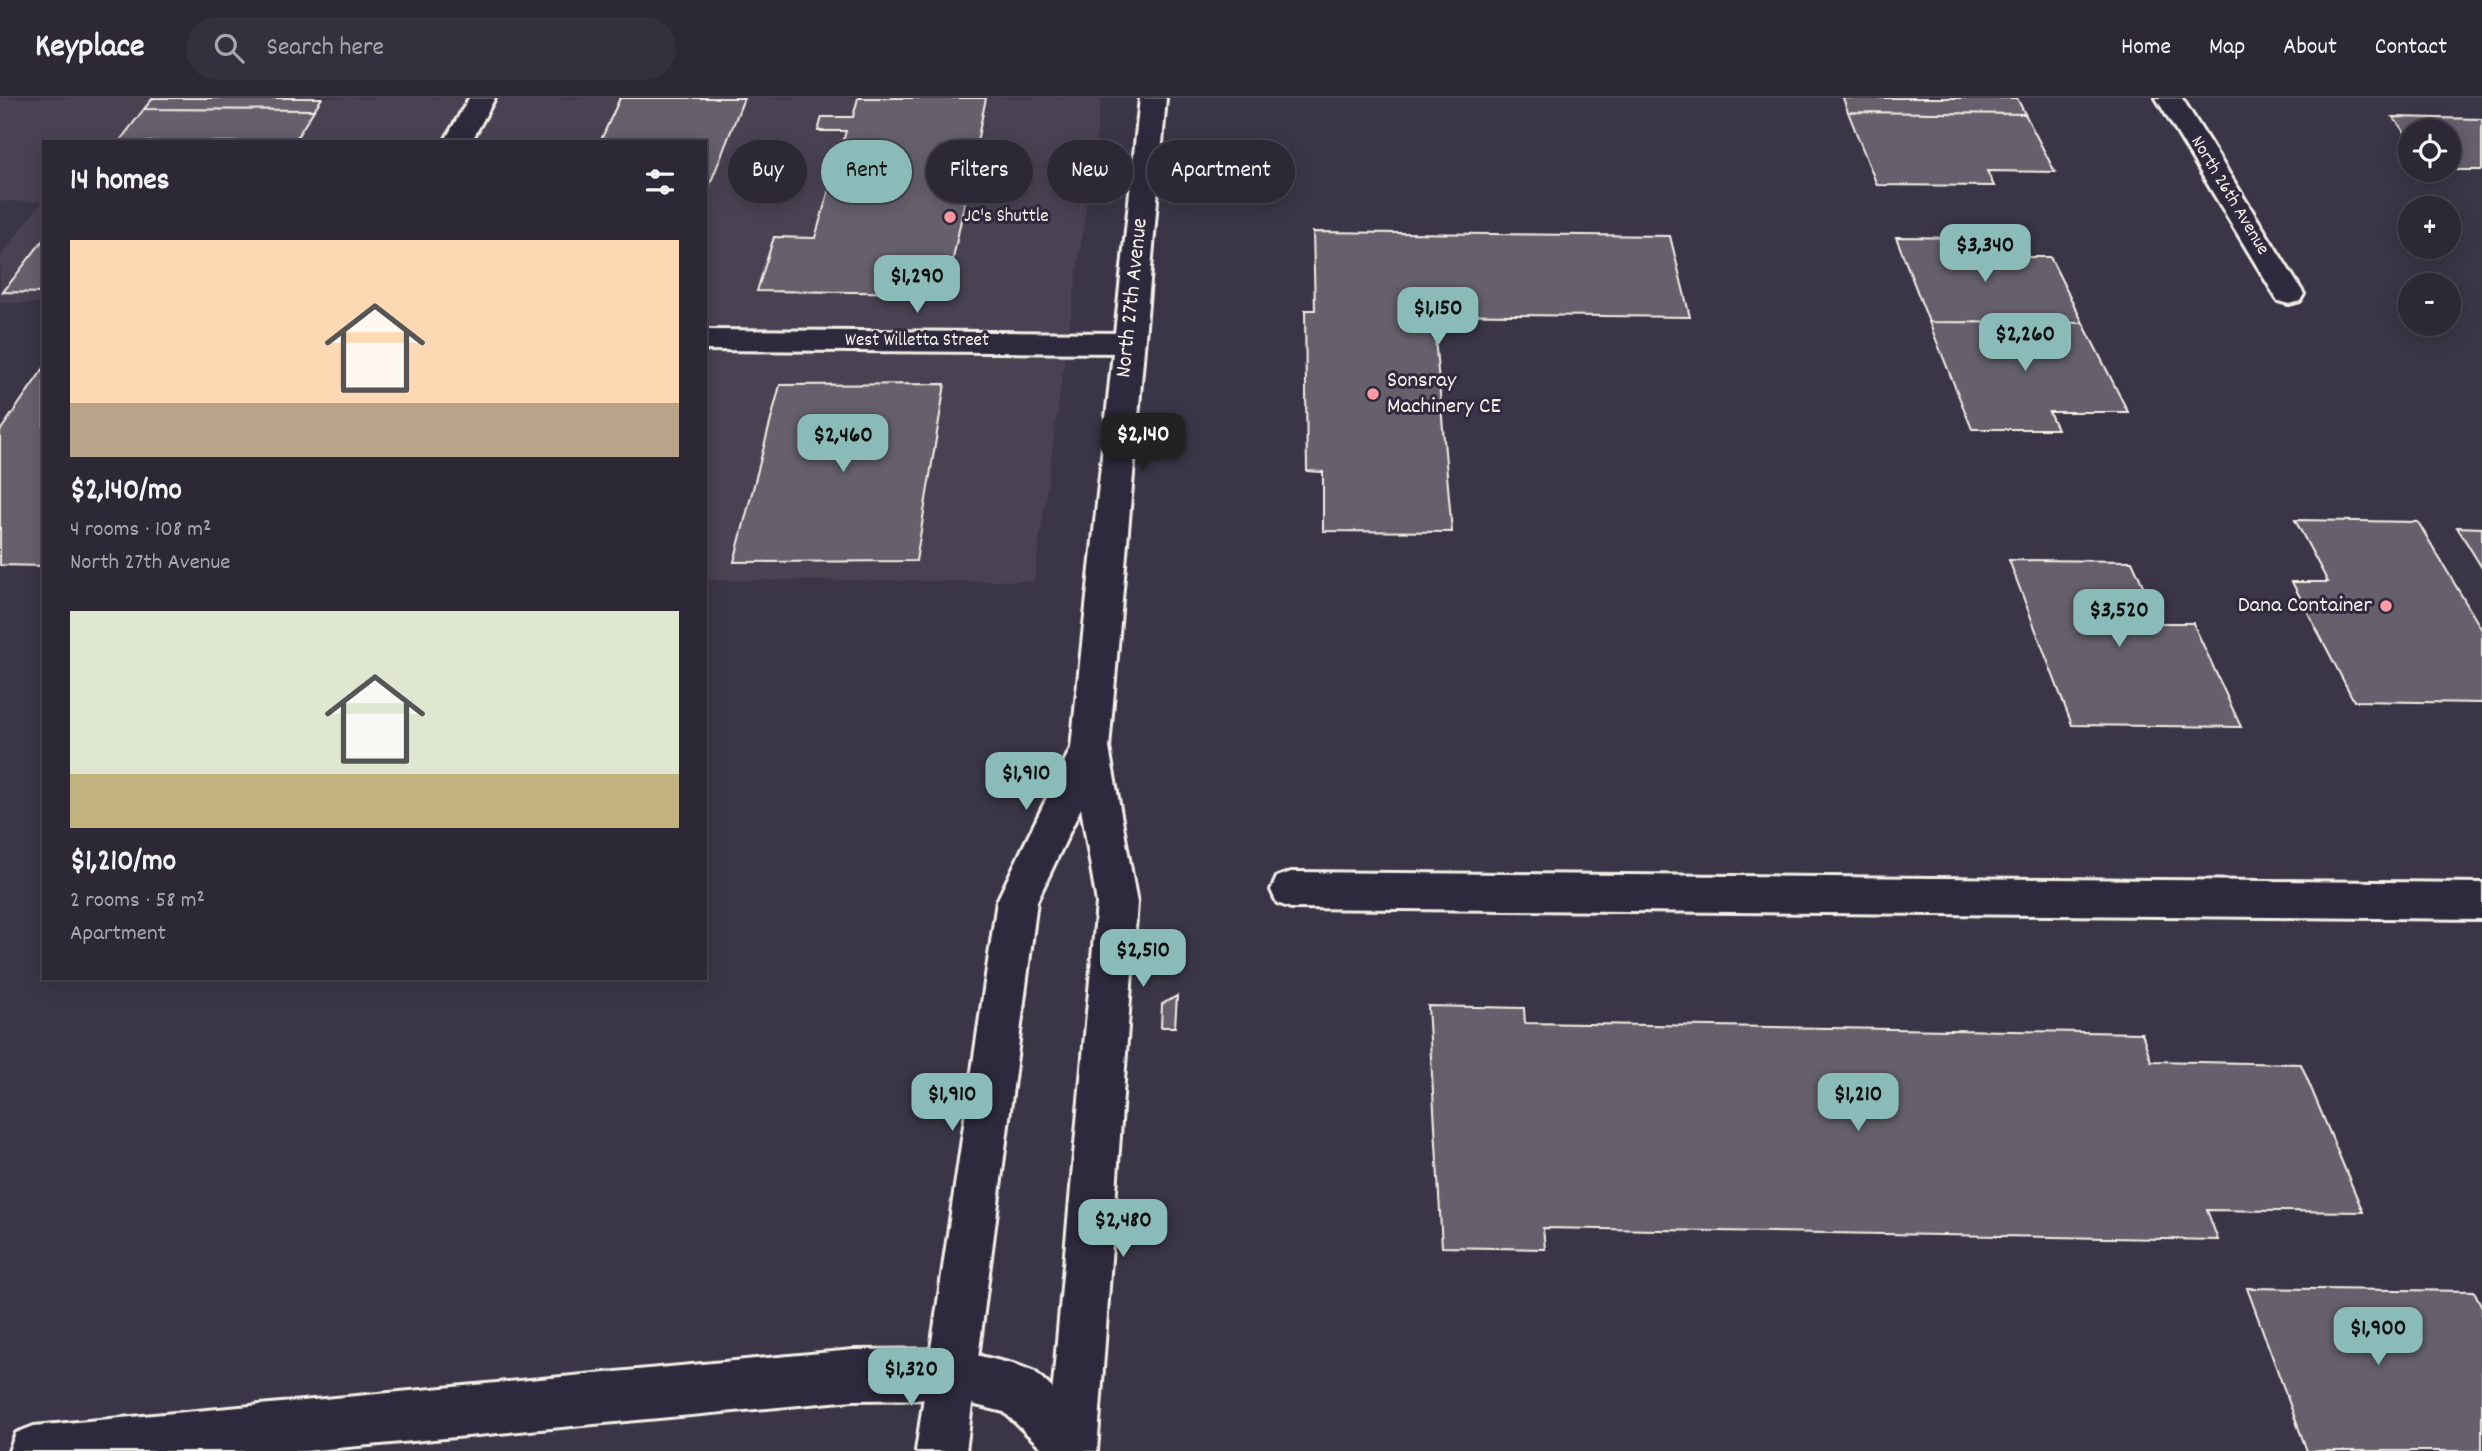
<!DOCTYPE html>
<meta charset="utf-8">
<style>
body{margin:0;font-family:Dekko,sans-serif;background:#34303d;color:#f1f3f6;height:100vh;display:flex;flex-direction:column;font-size:26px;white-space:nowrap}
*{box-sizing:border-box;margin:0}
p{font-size:23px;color:#a6a6ad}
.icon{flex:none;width:38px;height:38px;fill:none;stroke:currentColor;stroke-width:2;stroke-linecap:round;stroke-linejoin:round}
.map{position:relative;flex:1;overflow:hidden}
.drawer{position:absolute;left:42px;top:42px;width:665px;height:840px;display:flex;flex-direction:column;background:#2c2835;border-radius:0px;box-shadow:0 4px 18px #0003,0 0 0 2px #484450}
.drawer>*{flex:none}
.top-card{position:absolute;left:728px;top:42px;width:665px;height:63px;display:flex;gap:14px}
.tools{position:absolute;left:2398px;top:21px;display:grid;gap:14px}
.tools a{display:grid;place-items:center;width:63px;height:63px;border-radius:50%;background:#2c2835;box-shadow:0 4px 18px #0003,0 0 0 2px #484450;font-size:35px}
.price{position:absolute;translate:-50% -60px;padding:0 16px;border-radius:14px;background:#8bbbb9;color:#111;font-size:23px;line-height:46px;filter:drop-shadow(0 2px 4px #0008)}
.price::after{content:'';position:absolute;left:50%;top:42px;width:21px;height:16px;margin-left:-10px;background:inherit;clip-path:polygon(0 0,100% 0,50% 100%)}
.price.selected{background:#222;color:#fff}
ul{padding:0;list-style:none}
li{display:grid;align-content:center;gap:14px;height:371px;padding:0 28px}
li span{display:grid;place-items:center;height:217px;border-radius:0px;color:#555}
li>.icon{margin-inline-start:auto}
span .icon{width:126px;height:126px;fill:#fffc;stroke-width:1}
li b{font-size:30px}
h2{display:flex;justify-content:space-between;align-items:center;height:84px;padding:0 28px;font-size:30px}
.pill{padding:0 24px;border-radius:32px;background:#2c2835;box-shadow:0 4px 18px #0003,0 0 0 2px #484450;font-size:24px;line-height:63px}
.pill.selected{background:#8bbbb9;color:#111}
header{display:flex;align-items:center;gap:42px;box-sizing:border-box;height:98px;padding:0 35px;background:#2c2835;border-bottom:2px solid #484450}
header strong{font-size:33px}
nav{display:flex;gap:38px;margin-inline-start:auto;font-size:24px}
.search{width:490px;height:63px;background:#34303d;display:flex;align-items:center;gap:18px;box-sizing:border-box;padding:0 24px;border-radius:38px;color:#a6a6ad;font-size:26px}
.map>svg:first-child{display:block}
.built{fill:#484352}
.building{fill:#65616c;stroke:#f4f1e8;stroke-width:2}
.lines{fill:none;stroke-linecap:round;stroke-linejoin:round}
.minor-casing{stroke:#f4f1e8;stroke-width:6}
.major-casing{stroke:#f4f1e8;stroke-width:6}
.highway-casing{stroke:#f4f1e8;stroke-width:6}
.minor{fill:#2f2a3d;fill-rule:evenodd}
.major{fill:#2f2a3d;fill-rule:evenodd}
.highway{fill:#2f2a3d;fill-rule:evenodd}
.poi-dot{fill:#ff9aa2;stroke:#2f2a3d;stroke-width:2.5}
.labels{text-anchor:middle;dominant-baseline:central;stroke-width:6;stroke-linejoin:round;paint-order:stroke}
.far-street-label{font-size:19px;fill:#f4f1e8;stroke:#2f2a3d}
.far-poi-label{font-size:19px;fill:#f4f1e8;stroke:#2f2a3d;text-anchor:start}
.street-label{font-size:23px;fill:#f4f1e8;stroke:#2f2a3d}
.poi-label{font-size:23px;fill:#f4f1e8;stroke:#2f2a3d;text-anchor:start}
</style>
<header>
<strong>Keyplace</strong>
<div class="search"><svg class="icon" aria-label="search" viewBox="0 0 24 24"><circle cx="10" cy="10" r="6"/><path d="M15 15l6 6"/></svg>Search here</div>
<nav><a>Home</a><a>Map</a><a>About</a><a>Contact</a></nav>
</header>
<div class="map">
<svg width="2482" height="1353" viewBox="0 0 2482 1353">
<rect width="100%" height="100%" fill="#3b3647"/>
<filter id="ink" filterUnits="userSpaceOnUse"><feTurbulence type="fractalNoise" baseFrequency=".0143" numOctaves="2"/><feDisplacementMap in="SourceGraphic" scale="14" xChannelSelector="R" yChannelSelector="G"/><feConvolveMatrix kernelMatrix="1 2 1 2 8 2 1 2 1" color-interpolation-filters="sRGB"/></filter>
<g filter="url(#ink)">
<path class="built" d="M0,0H1101L1034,483L705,482V44H44V205H0V159L42,104L0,103Z"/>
<path class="building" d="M153,0H322L314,12L144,11Z
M620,0H744L705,99V44H600Z
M858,0H986L946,195L757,193L774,139L815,140L846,33H818L822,19H853Z
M1843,0H2017L2025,16L1848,14Z
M144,11L314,12L294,44H119Z
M1848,14L2025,16L2055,74L1987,73L1994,88L1877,87Z
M2393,19L2482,21V72H2441H2448V33H2410V41Z
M1313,134L1670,138L1690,219L1433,216L1452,434L1323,433V374L1307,373L1305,212H1315Z
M1896,139L1977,140L1986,159H2050L2083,225L1929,224Z
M44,141V195L3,194Z
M1929,224L2083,225L2128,314H2049L2057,331H1972Z
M44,270V468L0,467V333Z
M945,286L916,463L734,464L780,287Z
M2295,422L2418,424L2482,532V605L2354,603L2292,484H2328Z
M2457,429L2482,430V470Z
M2009,462L2132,463L2160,525H2193L2241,629L2072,627Z
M1177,898L1175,929H1161L1162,906Z
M1428,908L1524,910L1525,925L2142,935L2151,963L2301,966L2363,1114L2207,1112L2218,1142L1543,1130L1545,1151L1442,1149Z
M2247,1190L2474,1193L2482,1209V1353H2307Z"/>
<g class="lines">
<defs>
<path id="minor" d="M469,0H495L471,44H444Z
M2156,0H2182L2304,196L2300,203L2289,206L2278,203Z
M705,232L1128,235L1139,238L1143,245L1139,252L1128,255L705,252Z
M1291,774L2482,785V821L1291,810L1277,805L1271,792L1277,779Z"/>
<path id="major" d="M1140,0H1166L1109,650L1137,805L1097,1353H1047L1097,805L1081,710L1037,803L966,1353H916L997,803L1071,650Z"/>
<path id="highway" d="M951,1251L1017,1267L1035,1274L1090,1326L1097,1344L1094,1353H1045L1004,1314L951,1301L853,1302L305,1353H9L16,1335L34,1328L853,1252Z"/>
</defs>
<use href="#minor" class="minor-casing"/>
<use href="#major" class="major-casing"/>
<use href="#highway" class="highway-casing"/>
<use href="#minor" class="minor"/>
<use href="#major" class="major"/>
<use href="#highway" class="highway"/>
</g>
</g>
<g class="poi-dot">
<circle cx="950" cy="119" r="7"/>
<circle cx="1373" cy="296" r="7"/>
<circle cx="2386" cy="508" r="7"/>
</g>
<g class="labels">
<g class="far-street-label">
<text transform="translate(2229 98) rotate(59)">North 26th Avenue</text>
<text x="917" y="243">West Willetta Street</text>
</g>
<g class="far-poi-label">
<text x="964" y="119">JC's Shuttle</text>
</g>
<g class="street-label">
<text transform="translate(1133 200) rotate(-84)">North 27th Avenue</text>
</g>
<g class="poi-label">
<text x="1387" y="283">Sonsray<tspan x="1387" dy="26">Machinery CE</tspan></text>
<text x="2372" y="508" text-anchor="end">Dana Container</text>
</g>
</g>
</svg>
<div class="tools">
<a><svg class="icon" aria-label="locate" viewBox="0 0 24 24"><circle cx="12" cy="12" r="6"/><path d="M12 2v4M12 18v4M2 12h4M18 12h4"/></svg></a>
<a>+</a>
<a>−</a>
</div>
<b class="price" style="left:1985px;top:186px">$3,340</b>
<b class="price" style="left:917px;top:217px">$1,290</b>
<b class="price" style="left:1438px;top:249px">$1,150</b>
<b class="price" style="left:2025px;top:275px">$2,260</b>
<b class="price selected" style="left:1143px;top:375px">$2,140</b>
<b class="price" style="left:843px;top:376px">$2,460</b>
<b class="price" style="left:2119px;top:551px">$3,520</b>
<b class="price" style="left:1026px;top:714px">$1,910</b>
<b class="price" style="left:1143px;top:891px">$2,510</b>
<b class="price" style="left:952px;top:1035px">$1,910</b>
<b class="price" style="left:1858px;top:1035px">$1,210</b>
<b class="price" style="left:1123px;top:1161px">$2,480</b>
<b class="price" style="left:2378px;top:1269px">$1,900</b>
<b class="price" style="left:911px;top:1310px">$1,320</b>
<div class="top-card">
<a class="pill">Buy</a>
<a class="pill selected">Rent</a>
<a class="pill">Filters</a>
<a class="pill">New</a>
<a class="pill">Apartment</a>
</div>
<section class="drawer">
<h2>14 homes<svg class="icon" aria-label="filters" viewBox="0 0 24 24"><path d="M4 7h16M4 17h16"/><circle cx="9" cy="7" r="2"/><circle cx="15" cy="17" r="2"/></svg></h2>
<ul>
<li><span style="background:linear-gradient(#ffd9b3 75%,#b9a48a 0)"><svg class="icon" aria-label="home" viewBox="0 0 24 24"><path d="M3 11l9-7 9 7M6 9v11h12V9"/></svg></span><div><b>$2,140/mo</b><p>4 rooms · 108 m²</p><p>North 27th Avenue</p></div></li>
<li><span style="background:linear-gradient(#dfe7d0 75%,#c2b280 0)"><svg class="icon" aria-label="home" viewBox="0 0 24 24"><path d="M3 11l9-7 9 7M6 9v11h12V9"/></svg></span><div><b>$1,210/mo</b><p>2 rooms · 58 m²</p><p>Apartment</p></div></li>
</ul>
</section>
</div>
